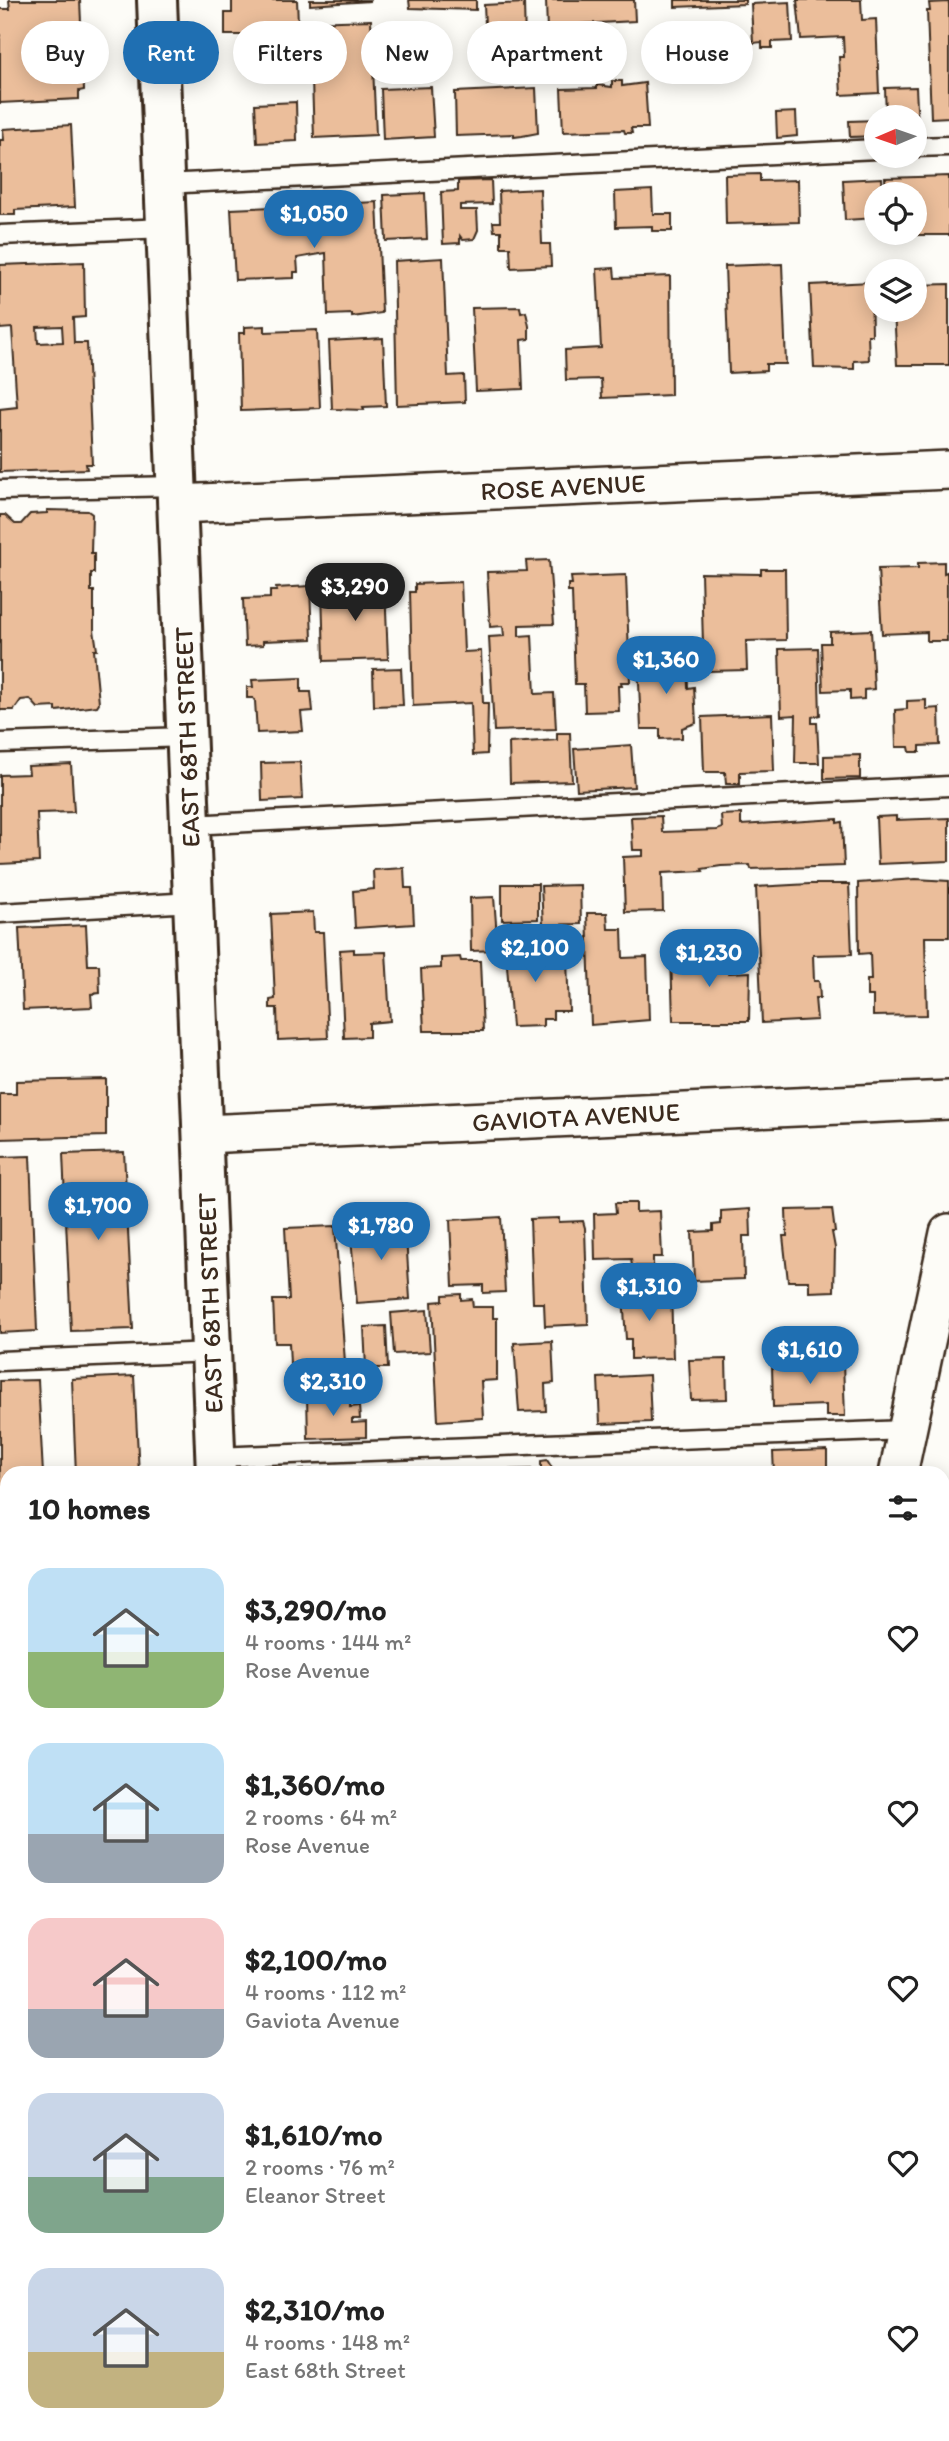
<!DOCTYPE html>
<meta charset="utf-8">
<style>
body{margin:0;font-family:Itim,sans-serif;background:#f2f2f2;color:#222;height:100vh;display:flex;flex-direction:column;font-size:26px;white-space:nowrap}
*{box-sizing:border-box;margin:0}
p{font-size:23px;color:#767676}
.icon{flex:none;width:38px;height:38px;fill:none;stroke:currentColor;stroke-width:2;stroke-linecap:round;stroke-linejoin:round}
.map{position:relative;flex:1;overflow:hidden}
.sheet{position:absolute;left:0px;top:1466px;width:950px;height:975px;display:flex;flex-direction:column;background:#fff;border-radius:21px 21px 0 0;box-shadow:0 4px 18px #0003}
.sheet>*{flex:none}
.guide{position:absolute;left:21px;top:21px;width:908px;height:63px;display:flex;gap:14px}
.needle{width:46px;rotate:268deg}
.tools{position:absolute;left:864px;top:105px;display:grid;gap:14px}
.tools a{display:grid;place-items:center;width:63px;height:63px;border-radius:50%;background:#fff;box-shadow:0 4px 18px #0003;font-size:35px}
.price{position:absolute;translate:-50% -60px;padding:0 16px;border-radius:24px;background:#1f6fb2;color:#fff;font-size:23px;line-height:46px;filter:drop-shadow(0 2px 4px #0008)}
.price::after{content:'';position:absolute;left:50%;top:42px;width:21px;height:16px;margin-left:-10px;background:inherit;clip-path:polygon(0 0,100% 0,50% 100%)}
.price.active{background:#222;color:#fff}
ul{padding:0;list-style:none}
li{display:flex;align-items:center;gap:21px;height:175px;padding:0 28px}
li span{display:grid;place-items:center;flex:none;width:196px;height:140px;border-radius:21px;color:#555}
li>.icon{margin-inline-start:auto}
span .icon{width:84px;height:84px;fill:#fffc;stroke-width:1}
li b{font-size:30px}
h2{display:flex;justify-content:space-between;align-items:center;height:84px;padding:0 28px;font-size:30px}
.pill{padding:0 24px;border-radius:32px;background:#fff;box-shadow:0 4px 18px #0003;font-size:24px;line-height:63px}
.pill.active{background:#1f6fb2;color:#fff}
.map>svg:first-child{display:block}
.building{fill:#ebbe9b;stroke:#3b2a1e;stroke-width:2;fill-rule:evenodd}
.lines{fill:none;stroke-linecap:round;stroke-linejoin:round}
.lane-casing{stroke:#3b2a1e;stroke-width:23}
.street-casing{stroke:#3b2a1e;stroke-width:42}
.secondary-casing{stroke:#3b2a1e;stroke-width:44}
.path{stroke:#3b2a1e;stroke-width:4.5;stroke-dasharray:7 5;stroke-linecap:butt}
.lane{stroke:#fdfcf7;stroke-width:18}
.street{stroke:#fdfcf7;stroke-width:37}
.secondary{stroke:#fdfcf7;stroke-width:38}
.labels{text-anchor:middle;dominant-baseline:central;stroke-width:6;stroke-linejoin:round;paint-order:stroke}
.street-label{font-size:26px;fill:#3b2a1e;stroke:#fdfcf7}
</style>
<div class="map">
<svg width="949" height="2441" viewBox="0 0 949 2441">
<rect width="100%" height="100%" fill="#fdfcf7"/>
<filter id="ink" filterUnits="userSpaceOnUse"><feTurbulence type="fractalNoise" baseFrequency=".0143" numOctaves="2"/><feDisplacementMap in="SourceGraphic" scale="14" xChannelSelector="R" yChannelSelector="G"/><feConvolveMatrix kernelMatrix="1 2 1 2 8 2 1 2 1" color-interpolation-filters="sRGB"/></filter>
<g filter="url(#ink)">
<path class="building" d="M9,0H80L84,90L79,91V99L0,103V9H10Z
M232,0H297L299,46L271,47V40H256V35H225V13H232Z
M310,0H370V1L310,5Z
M409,0H476V10L410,8Z
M546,0H634L635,21L580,24V31L547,32Z
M675,0H745V4L675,7Z
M797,0H861L862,20L876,19L879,93L841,95L839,57H844L843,37L801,39Z
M790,2L792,41L772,42V48H762V42L753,43L751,4Z
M949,2V117L931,118L927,11H930L929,3Z
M524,3L525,43L486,44L484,5Z
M371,20L376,135L314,138L310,22Z
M612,81H622V86L645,83L648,128H631L632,133H625L624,130L563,132L561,89L597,88V85L612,87Z
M431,87L434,137L383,140L381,89Z
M916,87L918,128L915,117H886L885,88Z
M536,88L538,133L522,136L514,137V134L456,136L455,92Z
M296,102L297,141L257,143L255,104Z
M796,112L797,136L777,138L776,113Z
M877,120V136L850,137L849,121Z
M71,125L75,207L15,210V215H0V140H4L3,129Z
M760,174V181L798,180L799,222L726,224L725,175Z
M949,176V235H886L915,233V194H886L885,178Z
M882,178L883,194H877V218L845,220L843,180Z
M491,180L492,204L460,205V210H477L478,230L474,239L463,240L460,236V243L443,244L441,192L458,191V181Z
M540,189L542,244H550L551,266L511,268L510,247H501V231H494L493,222H500L499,191Z
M652,190L653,214H672V231H652V226L616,227L615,192Z
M425,193L427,239L386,241L384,195Z
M377,202L382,313L352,317V314L328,315L326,253L297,258L298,272H294V278L235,280L231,209Z
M443,258L448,376L464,375L465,402L397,405L394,261Z
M84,262L85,317L73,318L74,343H87L92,464H86L87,469L0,472V409L17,407L12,328L0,329V265ZM62,326L63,342L38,343L37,327Z
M782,264L786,364H766V371L729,373L725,266Z
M614,268L615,278L670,276L671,395L602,398L601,379L566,380L565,350L601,348L597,269Z
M871,282L872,335H868L869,360L854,361V369L814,368L810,285Z
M949,284V365H897L894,310H915V285Z
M520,307L521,313L526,312L529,326V339L521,340L523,389L476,391L472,308Z
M265,326V332L317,330L320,408L241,411L239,333H245V327Z
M383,338L386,406L363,407L364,410L332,409L329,341Z
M47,510L88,511L92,514L91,553H94V573H91V591H94V630L97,650H94L99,703L97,706L56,711V707L38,708L30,699L21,700L14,710H0V515H5L15,524H21L30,514L47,513Z
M549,560L554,624L519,625V636L532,635L535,694L554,693L556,729L494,731L489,637L504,636L503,626L490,627L487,572L527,571L526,561Z
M944,562V573L947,572V641H927V632L882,634L878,569L918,568V563Z
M761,569H785L786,640L746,641L747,670L708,671L707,644H703L701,573L761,574Z
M626,575L630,682H621L622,686H618L619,711L585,712L584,684H575L572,592H568V584H572L571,577Z
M359,580V586H385L388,659L324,661L322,588H343V581Z
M461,582L464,652L481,651L483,703H488L487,754L473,755L471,703L413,706L410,592H415V584Z
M310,586L312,639L263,641V645L245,646L243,599L270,598V591H277L276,588Z
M871,630L874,689L864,690V699L850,700V690L823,691L821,643H830V632Z
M818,648L820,715L812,717V723H817L819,763H795L796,715L781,716L779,649Z
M669,656V659H687L688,688L694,687L696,723L682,728V738L660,739V729H641L638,660Z
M401,668L403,705L374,706L373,669Z
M301,678V692H311L313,711L301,712L303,731L257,733L255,701L253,698H247V687H253L252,680Z
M926,700V709L939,708L940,745L920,746V752H910L909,747H896L895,710L907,709V701Z
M772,714L774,771L740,772V784H726L725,772H704L702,717Z
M557,733H570L572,781L510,783L509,743L557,740Z
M631,745L634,787L577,790L574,749Z
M860,755V778L824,779V756Z
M300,762L302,799L262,801L261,763Z
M71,764L74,812L37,813L39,862L0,864V775L29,774L28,766Z
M741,814V825L837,819V823L842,822L844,866L751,869L750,865L721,866L702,869L703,871L662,873L663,911L625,912L623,857L643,856V850H633L631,817L661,816L662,832L717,830L722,828L721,815Z
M896,816V820L949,818V861L878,864L876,817Z
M404,868L405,888H412L414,924L355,928L353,891L374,889L373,870Z
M916,879L949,881V937H925L927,1015L873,1016V996H867V980H871L870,953L859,954L858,883Z
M502,884H538V919L502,920Z
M810,884H849L852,954L813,955L814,981H819L820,998H815L817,1020L762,1023L756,887Z
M580,885L581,924L543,925L541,886Z
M494,897L498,950L471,951L470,898Z
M313,912L314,932H323L328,1038L278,1040L277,1008H270V1000L275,999L271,914Z
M587,913H607L608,929H622L623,958L647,957L649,1020L591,1025Z
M86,925L88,965H99L100,993L91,994L92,1007L23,1010L19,928Z
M542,939V954H549V961L567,960L569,1011H553V1019H543V1026L512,1027L505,941Z
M354,949V953L386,952L390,1021L369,1023V1037L344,1038L340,950Z
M729,953V973L750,972L749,1021H673L671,955Z
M460,957L461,961H480L483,1031H424L421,969L441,968V958Z
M106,1079V1136L0,1139V1094H16V1081Z
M124,1152L133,1329L71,1331L63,1154Z
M30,1156L37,1331L0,1333V1157Z
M615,1203H636V1212L660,1211L662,1257H653V1266H632L631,1259L595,1260L594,1214L616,1213Z
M750,1209L751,1236H743L744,1279L694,1281L692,1232L713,1231V1225L721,1224V1211Z
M832,1209L835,1232H832L835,1248L834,1291L809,1292V1281H788L783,1236H787L786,1210Z
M501,1217L505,1292L483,1293V1285L453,1286L450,1220Z
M559,1218V1222L583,1221L585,1228L588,1324L545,1326L544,1303H533L530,1219Z
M405,1221L410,1299L357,1303L350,1227Z
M335,1226L345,1362L290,1364L289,1343H275L273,1300H289L285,1228Z
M649,1288L671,1290L673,1358L631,1359V1339H626L623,1296L628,1295V1291Z
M461,1294V1300L472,1299L473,1307H493V1318H497V1380L481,1381L483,1418L438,1421L432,1302L443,1301V1295Z
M427,1310L430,1352L394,1354L391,1313Z
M386,1326L388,1368H366L364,1327Z
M552,1341L554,1383L545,1384L546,1411L519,1412L514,1343Z
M827,1357V1363H843L845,1416H826V1405L773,1407L772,1364H819V1358Z
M726,1359L727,1399L691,1400L689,1360Z
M649,1375L651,1422L600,1424L598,1378Z
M134,1376L139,1474H76L72,1379Z
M38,1380L43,1474H7V1516H0V1381Z
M351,1395L350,1407L359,1406L360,1419H352V1423L366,1422V1437L308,1439L307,1396Z
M827,1450V1474H774L773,1452Z
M547,1460L556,1474H541V1461Z
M341,1468V1474H299V1470Z
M531,1469V1474H442V1472Z
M764,1469V1474H709V1471Z
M7,1592V1625H0V1593Z
M0,1830H5L7,1890H0Z
M0,2091H7V2135H0Z
M0,2209H7V2294H0Z
M0,2311H7V2358H0Z
M57,2434H145V2441H57Z
M349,2434H521V2441H350Z
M611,2434H669V2441H611Z"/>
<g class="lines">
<defs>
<path id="lane" d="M915,147L949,146
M164,184L877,149
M0,235L166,228
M0,490L177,486
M0,743L187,737
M190,825L949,786
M0,913L193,902
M0,1361L211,1352
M216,1457L905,1430
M0,1768H7
M575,2434V2441"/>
<path id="street" d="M177,504L949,470
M203,1134L949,1100
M898,1474L949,1233
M943,1753H949
M897,2434L898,2441"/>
<path id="secondary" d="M157,0L216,1474
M256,2434V2441"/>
</defs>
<use href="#lane" class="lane-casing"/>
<use href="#street" class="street-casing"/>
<use href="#secondary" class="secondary-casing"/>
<path class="path" d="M943,1700H949
M943,1805L949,1804"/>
<use href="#lane" class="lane"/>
<use href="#street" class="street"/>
<use href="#secondary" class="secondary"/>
</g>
</g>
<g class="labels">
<g class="street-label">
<text transform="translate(563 487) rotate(-3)">ROSE AVENUE</text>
<text transform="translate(187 737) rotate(-92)">EAST 68TH STREET</text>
<text transform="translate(576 1117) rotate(-3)">GAVIOTA AVENUE</text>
<text transform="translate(210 1303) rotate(-92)">EAST 68TH STREET</text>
</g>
</g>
</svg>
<div class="tools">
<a><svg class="needle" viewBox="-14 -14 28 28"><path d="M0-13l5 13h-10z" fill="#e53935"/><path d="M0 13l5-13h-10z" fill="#767676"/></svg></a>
<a><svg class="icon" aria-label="locate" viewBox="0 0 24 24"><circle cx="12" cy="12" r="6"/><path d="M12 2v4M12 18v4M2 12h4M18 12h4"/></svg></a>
<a><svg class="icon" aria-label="layers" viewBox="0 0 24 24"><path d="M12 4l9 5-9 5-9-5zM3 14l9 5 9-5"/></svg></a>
</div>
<b class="price" style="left:314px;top:250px">$1,050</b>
<b class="price active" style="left:355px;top:623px">$3,290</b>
<b class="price" style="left:666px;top:696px">$1,360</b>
<b class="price" style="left:535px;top:984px">$2,100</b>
<b class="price" style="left:709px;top:989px">$1,230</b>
<b class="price" style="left:98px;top:1242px">$1,700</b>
<b class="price" style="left:381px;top:1262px">$1,780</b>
<b class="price" style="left:649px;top:1323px">$1,310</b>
<b class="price" style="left:810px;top:1386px">$1,610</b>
<b class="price" style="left:333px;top:1418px">$2,310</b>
<div class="guide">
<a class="pill">Buy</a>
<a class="pill active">Rent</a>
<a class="pill">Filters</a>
<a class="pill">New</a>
<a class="pill">Apartment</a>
<a class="pill">House</a>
</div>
<section class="sheet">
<h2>10 homes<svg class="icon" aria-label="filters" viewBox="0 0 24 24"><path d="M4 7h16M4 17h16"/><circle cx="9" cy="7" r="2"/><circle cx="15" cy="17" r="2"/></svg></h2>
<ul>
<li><span style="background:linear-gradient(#bfe0f5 60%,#8fb573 0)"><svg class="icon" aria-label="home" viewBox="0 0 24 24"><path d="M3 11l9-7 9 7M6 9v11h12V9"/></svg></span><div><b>$3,290/mo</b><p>4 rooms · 144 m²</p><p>Rose Avenue</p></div><svg class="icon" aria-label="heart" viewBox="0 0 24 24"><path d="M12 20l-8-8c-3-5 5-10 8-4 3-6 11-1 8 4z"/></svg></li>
<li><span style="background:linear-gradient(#bfe0f5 65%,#9aa5b1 0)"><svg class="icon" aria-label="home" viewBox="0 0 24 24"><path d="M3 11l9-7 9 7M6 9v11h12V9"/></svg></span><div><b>$1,360/mo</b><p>2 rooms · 64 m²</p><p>Rose Avenue</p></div><svg class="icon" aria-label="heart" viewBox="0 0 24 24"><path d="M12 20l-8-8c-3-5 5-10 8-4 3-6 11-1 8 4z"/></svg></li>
<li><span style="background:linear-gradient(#f6c9c9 65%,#9aa5b1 0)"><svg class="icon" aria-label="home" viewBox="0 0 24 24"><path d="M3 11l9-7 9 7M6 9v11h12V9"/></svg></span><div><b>$2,100/mo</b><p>4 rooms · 112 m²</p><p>Gaviota Avenue</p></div><svg class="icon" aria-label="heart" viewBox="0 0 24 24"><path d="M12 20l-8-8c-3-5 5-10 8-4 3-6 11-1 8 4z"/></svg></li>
<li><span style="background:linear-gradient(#c9d6e8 60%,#7fa58c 0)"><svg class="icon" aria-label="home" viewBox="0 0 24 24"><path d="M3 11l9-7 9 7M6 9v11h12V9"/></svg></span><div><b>$1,610/mo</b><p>2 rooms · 76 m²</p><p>Eleanor Street</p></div><svg class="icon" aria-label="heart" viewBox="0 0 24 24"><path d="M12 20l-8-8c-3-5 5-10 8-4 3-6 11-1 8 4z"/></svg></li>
<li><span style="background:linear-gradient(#c9d6e8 60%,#c2b280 0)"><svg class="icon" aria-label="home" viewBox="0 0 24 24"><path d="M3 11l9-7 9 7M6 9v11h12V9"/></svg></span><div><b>$2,310/mo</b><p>4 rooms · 148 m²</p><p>East 68th Street</p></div><svg class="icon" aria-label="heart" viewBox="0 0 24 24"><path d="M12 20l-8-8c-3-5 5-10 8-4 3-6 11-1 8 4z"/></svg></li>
</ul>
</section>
</div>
